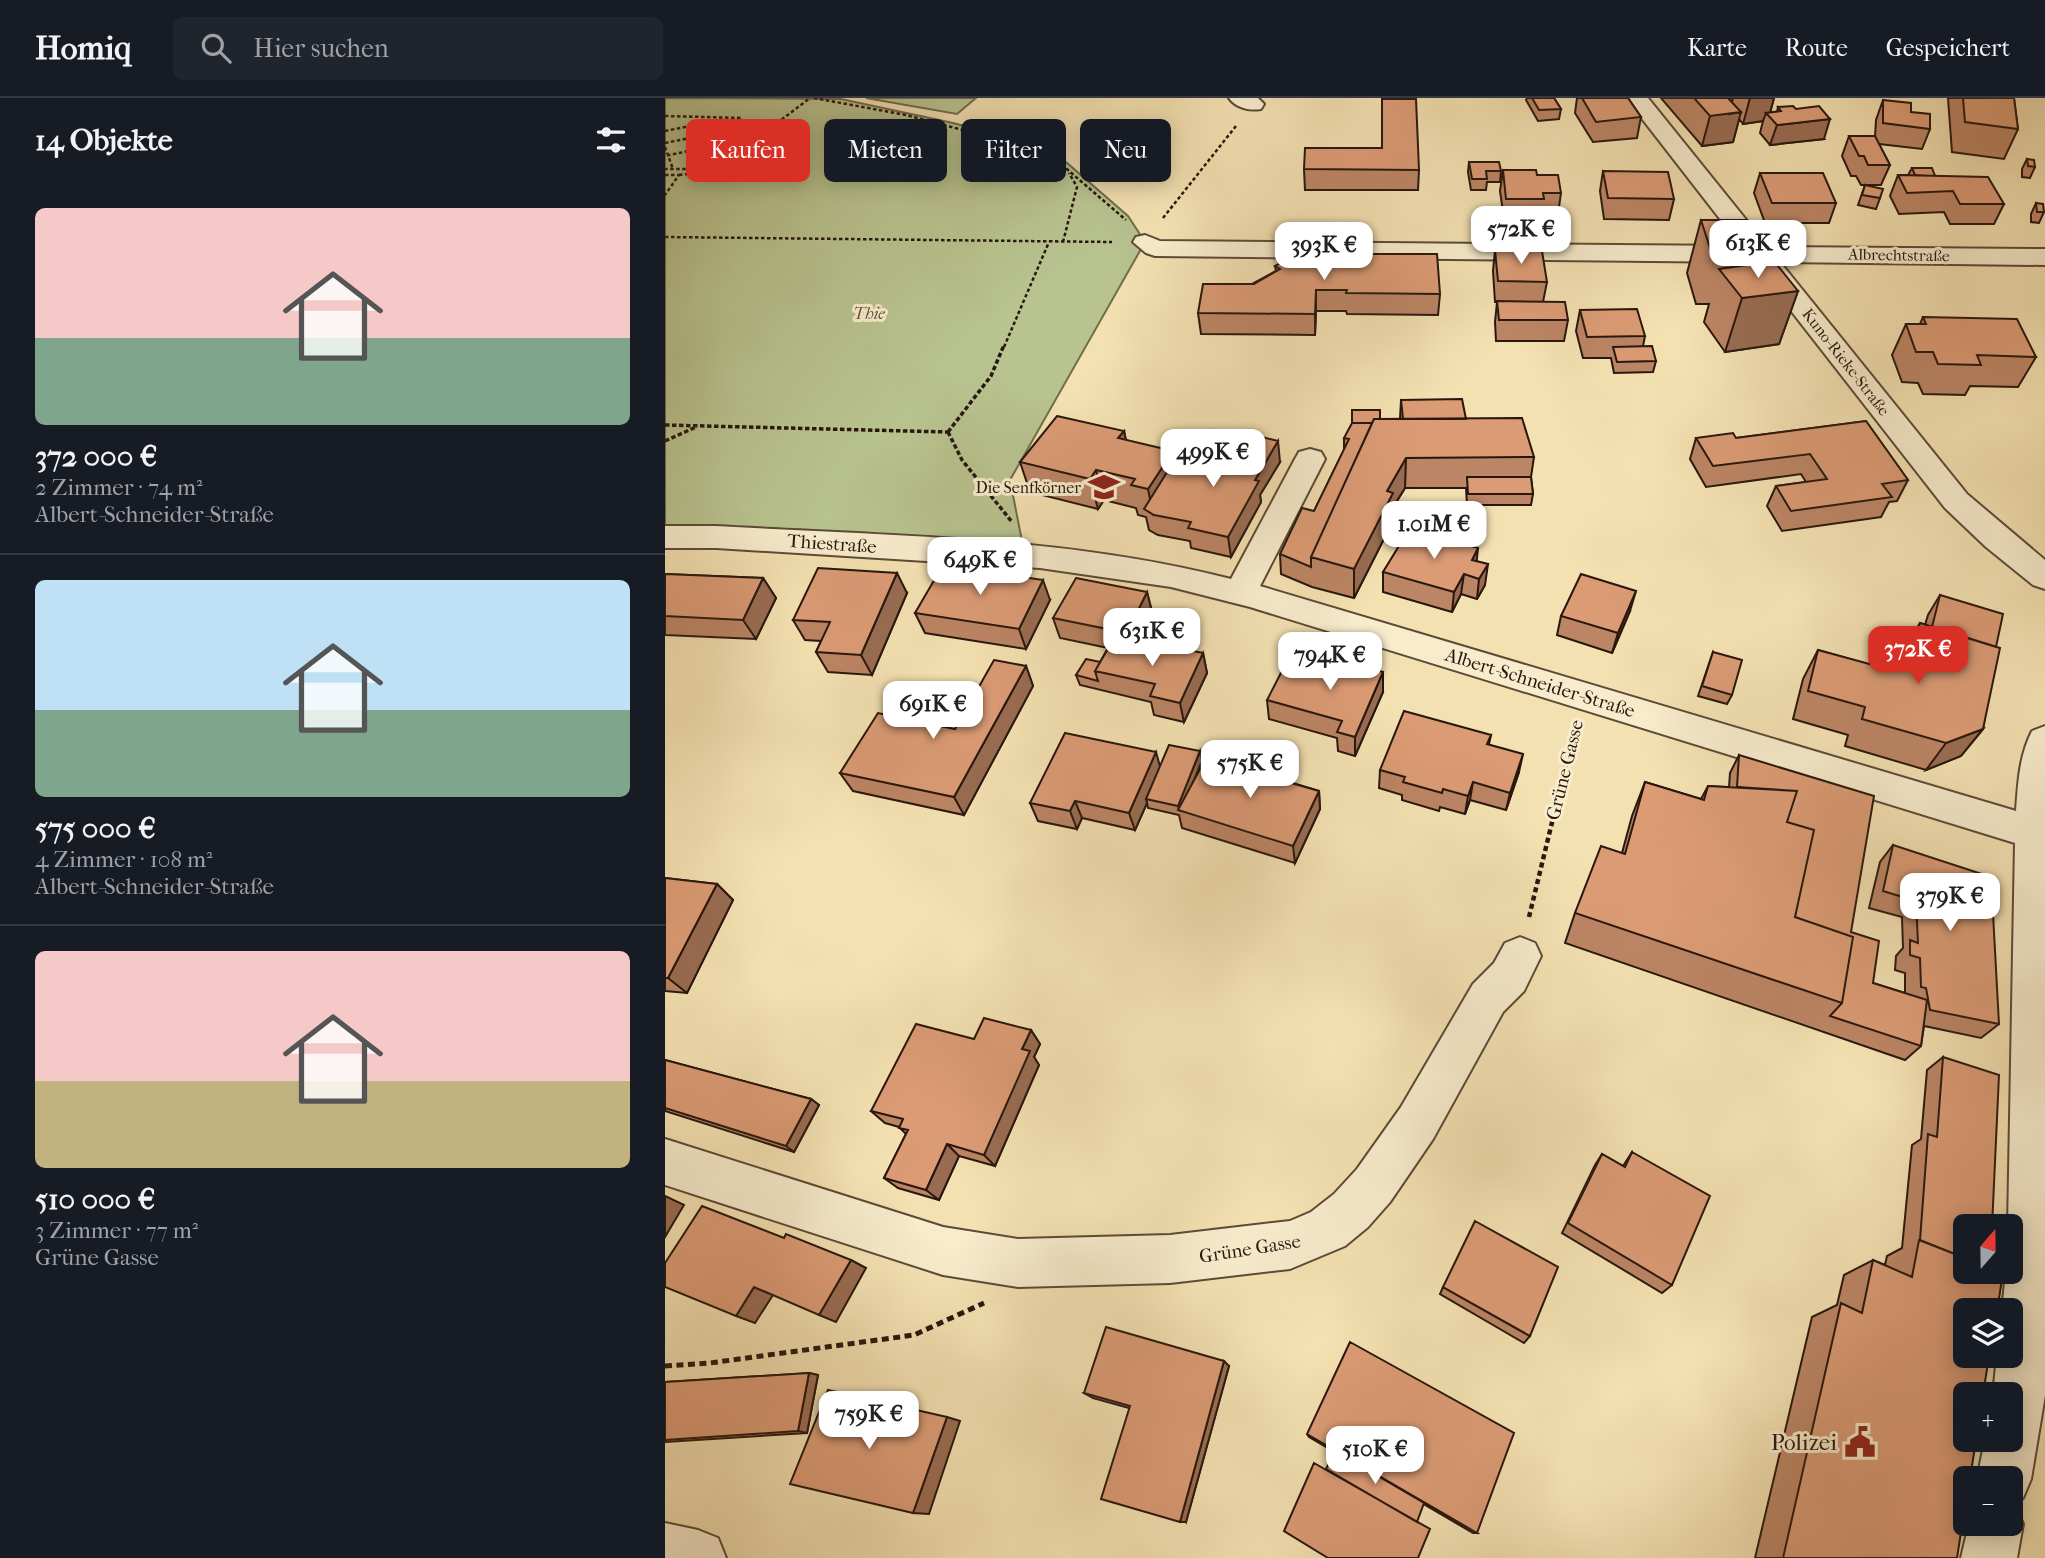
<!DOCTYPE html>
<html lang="de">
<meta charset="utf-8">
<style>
body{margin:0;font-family:"IM FELL French Canon",serif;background:#20242c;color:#f1f3f6;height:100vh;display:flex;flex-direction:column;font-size:26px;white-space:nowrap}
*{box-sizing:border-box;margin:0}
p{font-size:23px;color:#9ea1a6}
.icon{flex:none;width:38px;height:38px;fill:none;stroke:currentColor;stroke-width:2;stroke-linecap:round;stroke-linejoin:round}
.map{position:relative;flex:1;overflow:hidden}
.side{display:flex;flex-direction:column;background:#171b24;width:665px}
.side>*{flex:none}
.guide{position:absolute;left:21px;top:21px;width:665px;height:63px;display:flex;gap:14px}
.needle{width:46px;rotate:20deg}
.fabs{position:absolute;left:1288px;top:1116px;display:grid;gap:14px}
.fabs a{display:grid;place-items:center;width:70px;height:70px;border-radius:10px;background:#171b24;box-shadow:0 4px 18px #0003;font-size:35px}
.price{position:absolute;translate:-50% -60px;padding:0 16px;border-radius:14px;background:#fff;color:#222;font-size:23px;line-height:46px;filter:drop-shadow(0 2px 4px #0008)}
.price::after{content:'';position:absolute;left:50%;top:42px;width:21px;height:16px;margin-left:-10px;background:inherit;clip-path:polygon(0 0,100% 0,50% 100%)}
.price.current{background:#d93025;color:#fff}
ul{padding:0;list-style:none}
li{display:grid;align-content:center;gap:14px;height:371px;padding:0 35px}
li+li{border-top:2px solid #363941}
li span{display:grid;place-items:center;height:217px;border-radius:10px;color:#555}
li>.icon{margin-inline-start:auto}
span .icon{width:126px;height:126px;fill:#fffc;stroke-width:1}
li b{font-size:30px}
h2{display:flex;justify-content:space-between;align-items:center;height:84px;padding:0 35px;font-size:30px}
.tag{padding:0 24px;border-radius:10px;background:#171b24;box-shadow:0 4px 18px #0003;font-size:24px;line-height:63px}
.tag.current{background:#d93025;color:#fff}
header{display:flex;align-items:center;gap:42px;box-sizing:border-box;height:98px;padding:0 35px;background:#171b24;border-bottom:2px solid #363941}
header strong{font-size:33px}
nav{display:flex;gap:38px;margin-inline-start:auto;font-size:24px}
.search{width:490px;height:63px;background:#20242c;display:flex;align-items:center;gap:18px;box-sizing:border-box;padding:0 24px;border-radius:10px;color:#9ea1a6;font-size:26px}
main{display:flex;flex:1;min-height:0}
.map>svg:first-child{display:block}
.green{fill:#b8c38f;stroke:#706d4e;stroke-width:2}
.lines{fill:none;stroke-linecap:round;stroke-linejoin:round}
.minor-casing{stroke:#5b4a37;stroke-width:4}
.path-far3{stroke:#28170e;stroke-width:2.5;stroke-dasharray:3.5 2.5;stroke-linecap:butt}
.path-far2{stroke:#28170e;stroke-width:3.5;stroke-dasharray:4.5 2.5;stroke-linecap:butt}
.path-far1{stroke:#28170e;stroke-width:4.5;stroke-dasharray:5 3.5;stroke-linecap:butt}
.path{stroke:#28170e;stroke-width:5;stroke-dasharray:7 4.5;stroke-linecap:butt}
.minor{fill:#f8eccd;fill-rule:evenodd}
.wall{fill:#bc8565;stroke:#28170e;stroke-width:2}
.shaded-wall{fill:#996c52;stroke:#28170e;stroke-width:2}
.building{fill:#db9b75;stroke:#28170e;stroke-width:2}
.labels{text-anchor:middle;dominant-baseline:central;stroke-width:6;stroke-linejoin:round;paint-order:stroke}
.far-street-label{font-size:16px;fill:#28170e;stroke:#f8eccd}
.far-park-label{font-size:16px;font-style:italic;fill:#5a533b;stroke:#f8eccd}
.far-poi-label{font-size:16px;fill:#28170e;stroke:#f8eccd;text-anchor:end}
.street-label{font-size:19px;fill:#28170e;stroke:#f8eccd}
.near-poi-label{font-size:23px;fill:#28170e;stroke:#f8eccd;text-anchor:end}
</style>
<header>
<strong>Homiq</strong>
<div class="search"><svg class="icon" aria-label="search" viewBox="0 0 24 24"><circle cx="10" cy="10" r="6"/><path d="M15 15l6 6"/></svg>Hier suchen</div>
<nav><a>Karte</a><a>Route</a><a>Gespeichert</a></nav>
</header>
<main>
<section class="side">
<h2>14 Objekte<svg class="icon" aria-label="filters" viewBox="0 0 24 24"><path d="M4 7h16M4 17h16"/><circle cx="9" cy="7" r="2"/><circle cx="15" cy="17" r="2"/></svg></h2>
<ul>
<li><span style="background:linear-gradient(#f6c9c9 60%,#7fa58c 0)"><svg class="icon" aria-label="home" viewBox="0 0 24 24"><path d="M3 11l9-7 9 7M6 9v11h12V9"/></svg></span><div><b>372 000 €</b><p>2 Zimmer · 74 m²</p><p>Albert-Schneider-Straße</p></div></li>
<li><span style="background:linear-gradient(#bfe0f5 60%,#7fa58c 0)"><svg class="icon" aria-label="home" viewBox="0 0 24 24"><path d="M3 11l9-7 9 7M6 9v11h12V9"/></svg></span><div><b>575 000 €</b><p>4 Zimmer · 108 m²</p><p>Albert-Schneider-Straße</p></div></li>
<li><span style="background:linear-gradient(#f6c9c9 60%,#c2b280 0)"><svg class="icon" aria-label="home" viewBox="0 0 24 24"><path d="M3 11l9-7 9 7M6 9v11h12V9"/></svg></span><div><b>510 000 €</b><p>3 Zimmer · 77 m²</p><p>Grüne Gasse</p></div></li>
</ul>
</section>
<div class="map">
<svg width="1380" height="1460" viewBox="0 0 1380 1460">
<rect width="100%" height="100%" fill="#f4e1b2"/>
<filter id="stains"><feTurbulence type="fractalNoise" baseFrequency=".00286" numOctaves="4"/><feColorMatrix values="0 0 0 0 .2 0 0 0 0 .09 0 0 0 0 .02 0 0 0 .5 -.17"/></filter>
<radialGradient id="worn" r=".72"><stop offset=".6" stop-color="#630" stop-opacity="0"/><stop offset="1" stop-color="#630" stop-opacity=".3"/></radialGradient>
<path class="green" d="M0,0L176,1L288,25L372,48L393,57L463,118L480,144L345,382L358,448L0,431Z
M201,0H311L292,16Z"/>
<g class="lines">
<defs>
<path id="minor" d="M564,0H593L599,6L596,11C585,13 571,10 564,0Z
M961,0H983L1103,149L1380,151V167L1115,164L1302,396L1380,462V491L1368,487L1321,449L1280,410L1088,164L490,158L481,155L468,144L471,139L480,137L495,143L1076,148Z
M645,351L656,354L660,361L595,488L1351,713C1353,685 1354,659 1367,633L1380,628V1297L1366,1381L1358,1400L1346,1405L1350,1407L1358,1426L1352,1460H1296L1304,1426H1346V1381H1312L1320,1342H1346V1297H1328L1332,1258H1346V1213H1337L1341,1174H1346V1129H1343L1350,745L585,509L506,489L375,470L51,450H0V428H51C223,438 399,438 566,481L630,361L634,354Z
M855,839L870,845L876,858L859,893L838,914L768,1041L725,1104L703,1129L680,1148L625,1171L505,1185L353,1189L278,1177L0,1087V1041L278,1129L353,1141L505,1137L625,1123L646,1114L669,1096L692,1071L736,1009L808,886L829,865L840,845Z
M0,1425L33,1432L53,1440L61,1460H0Z"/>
</defs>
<use href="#minor" class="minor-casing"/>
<path class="path-far3" d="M149,0L241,17L366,50L389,60L461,122
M0,18L77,20L46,71H0
M0,33L25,28L33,51L0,58
M0,45L69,31
M0,49L8,71
M0,77H14L0,97
M14,77L49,73L145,0
M498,120L571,28
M0,139L447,144
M398,144L412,89L404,75
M339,249L384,144"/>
<path class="path-far2" d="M0,327L283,334
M283,334L326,278L339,247
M283,334L297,362L347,424
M0,343L31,329"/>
<path class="path-far1" d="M864,819L910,630"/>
<path class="path" d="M0,1268L45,1265L249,1237L319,1205"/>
<use href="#minor" class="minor"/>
</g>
<path class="wall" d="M862,0H889L896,11L894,21L873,23L861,2Z
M912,0H963L976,19L972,40L928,44L910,15Z
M996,0H1109L1105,15L1112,14L1113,9L1159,41L1105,47L1095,35L1098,23L1078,26L1074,21L1068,44L1037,48Z
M1283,0H1349L1353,31L1339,61L1287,54Z
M717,1L754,72L753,92H640L639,71L717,50Z
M1218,2L1246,14L1265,31L1257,51L1214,46L1225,67L1216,87H1196L1191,78H1186L1177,58L1184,38L1210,39L1211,22Z
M1362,61L1370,69L1365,80L1357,79V71Z
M804,64L836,73L835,84H822L821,92H806L803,74Z
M1247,70L1270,78L1339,106L1329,126H1285L1279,114L1234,116L1225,98L1233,77H1243Z
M838,72L872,77L896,95L893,116H877L876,122L839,121L835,93Z
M938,73L1009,101L1004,122L939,121L935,93Z
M1095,75L1171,105L1164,125H1100L1089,95Z
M1200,87L1215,100L1211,111L1193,107Z
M1371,105L1379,114L1374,125L1366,124V116Z
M1036,122L1094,153L1090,166L1133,193L1114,246L1060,254L1039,224L1044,206H1031L1022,175Z
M830,152L882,184L878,204L903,222L899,243H831L830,224L832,204H830L828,173Z
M658,159L775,196L773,217L682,216L681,213H651L650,237L536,236L533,215L611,173L610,168Z
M915,212L980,238L978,248L991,263L988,274L949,275L946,260H918L911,233Z
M1258,219L1371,259L1353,289L1305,288L1300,297L1258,296L1253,285L1237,284L1227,257L1241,226H1255Z
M736,302L801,321L869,359L866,379L868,396L866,407H802L801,390H740L727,411V425L689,500L647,489L616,476L615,456L649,413L679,352V340L715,321H735Z
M1201,323L1243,382L1232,403L1224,404L1216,419L1117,433L1102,408L1111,388L1141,384L1136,376L1041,389L1025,361L1031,340H1071Z
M459,333L461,342L509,363L556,374L615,364L595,397L596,404L566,459L526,450L525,443L493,437L484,432L481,419L473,417L471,410L439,402L433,411L365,394L355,364Z
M812,463L820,487L812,501L796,496L787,514L718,494V474Z
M0,476L98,480L111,500L91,541L0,537Z
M482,494L487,514L471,547L506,554L538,555L542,575L519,624L489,617L486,604L415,587L411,577L435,564L443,550L395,540L388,520Z
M242,495L207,577L163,574L151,554L156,543L140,542L128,522Z
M1275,497L1331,549L1318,631L1296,658L1261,672L1180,648L1183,637L1128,621L1138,581L1153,552L1206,567L1209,562L1233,569L1237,554L1255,525L1260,527L1263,517Z
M385,502L361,551L260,535L250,515Z
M965,513L947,555L892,537L896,518Z
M1048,554L1067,597L1062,606L1033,598Z
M361,568L368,588L299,717L188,693L175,675L290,631Z
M646,578L718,594L690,658L673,653L672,640L604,621L602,602Z
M826,637L824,646L854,674L841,712L805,702L800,716L775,709L774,713L737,702V697L714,690L715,672Z
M1074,657L1186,834L1208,885L1240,895V875L1230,872L1231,858L1238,850L1237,819L1204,810L1215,764L1228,747L1334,926L1316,940L1259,928L1256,948L1240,962L900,845L910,815L957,755L967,718L980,684L1036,701L1043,688L1064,689L1065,675Z
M537,663L530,681L586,674L616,666L618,682L654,693L655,711L630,765L517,730L514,717L483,710L482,705L470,732L417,720L412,731L373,723L365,705L495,669Z
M0,780L52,786L68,802L22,895L0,893Z
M366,932L375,946L369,959L374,967L330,1068L294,1058L274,1102L233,1090L219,1080L241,1036L234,1029L220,1025L206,1013L309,941Z
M1278,959L1292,1460H1090L1147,1219L1172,1207L1179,1177L1208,1162L1220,1167L1222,1158L1237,1150L1247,1047L1256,1041L1262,972Z
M0,962L146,1001L154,1007L129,1054L0,1013Z
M967,1054L1007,1187L997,1195L897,1135L930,1067L937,1056L958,1068Z
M778,1189L865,1238L859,1245L775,1196Z
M564,1268L521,1424L464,1310L428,1300L419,1295Z
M144,1275L153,1277L142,1335L0,1344V1284Z
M642,1336L812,1435H808L644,1339Z"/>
<path class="shaded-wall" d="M1056,0H1068L1064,16L1076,14L1068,44L1037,48L1045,18Z
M1085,0H1109L1104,18L1101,15L1098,23L1078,26Z
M1165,21L1159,41L1105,47L1112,27Z
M651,192V213L650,237V216Z
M1133,193L1114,246L1060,254L1077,200Z
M459,333L465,364L453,340Z
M613,343L615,364L595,397L596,404L566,459L563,439L590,382Z
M508,353L513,384L488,416L483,391Z
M741,360L740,390L727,411V425L689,500V471L722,393Z
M431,372L439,402L433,411L425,381Z
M813,450L811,470L807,462Z
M823,466L820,487L812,501L814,481Z
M232,475L242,495L207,577L196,557Z
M799,476L796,496L787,514L789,494Z
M98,480L111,500L91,541L78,522Z
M378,482L385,502L361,551L354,531Z
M971,493L965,513L947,555L953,535Z
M482,494L487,514L467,555L462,535Z
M538,555L542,575L519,624L515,605Z
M361,568L368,588L299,717L289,699Z
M718,574V594L690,658V639Z
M1318,631L1296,658L1261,672L1281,645Z
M535,653L537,663L516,713L514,712L513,708Z
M491,654L496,672L481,701L482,705L470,732L464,715Z
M858,656L854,674L841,712L845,695Z
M616,666L618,685L609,680Z
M808,684L805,702L800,716L803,698Z
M654,693L655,711L630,765L628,748Z
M410,703L417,720L412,731L405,713Z
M52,786L68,802L22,895L3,880Z
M366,932L375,946L369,959L374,967L330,1068L319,1057L357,951Z
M146,1001L154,1007L129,1054L121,1048Z
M282,1046L294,1058L274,1102L261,1092Z
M0,1098L19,1107L0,1139Z
M186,1162L201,1170L171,1224L154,1217Z
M89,1189L108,1197L90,1225L71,1218Z
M559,1263L564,1268L521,1424H515Z
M144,1275L153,1277L142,1335L133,1333Z
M282,1319L295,1323L264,1416L248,1415Z"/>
<path class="building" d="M867,0H889L896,11L874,12Z
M917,0H963L976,19L931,24Z
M1029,0H1063L1076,14L1045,18Z
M1298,0H1349L1353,31L1300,24Z
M717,1H751L754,72L639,71L640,50H717Z
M1218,2L1246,5V14L1265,16V31L1218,25Z
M1128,8L1131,11L1154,8L1165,21L1112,27L1101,15L1116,13L1113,9Z
M1184,38H1210L1225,67H1203L1199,58H1194Z
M1362,61L1369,62L1370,69L1363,68Z
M804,64H834L836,73H821L822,81H807Z
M1247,70H1267L1270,78L1250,77Z
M838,72H871L872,77H893L896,95H878L879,101H841Z
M938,73L1003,74L1009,101L943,100Z
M1095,75H1158L1171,105H1107Z
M1233,77L1323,79L1339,106H1295L1288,93L1242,95Z
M1200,87L1218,91L1215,100L1197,97Z
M1371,105L1378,106L1379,114H1372Z
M1036,122H1082L1094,153H1046Z
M642,150L658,159H682V156H772L775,196L681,195L682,192H651L650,216L533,215L538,186H589L615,171L610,168Z
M830,152L877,153L882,184L833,183Z
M1109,163L1133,193L1077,200L1054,171Z
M832,203L900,204L903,222H834Z
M972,211L980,238L922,239L915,212Z
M1258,219L1352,221L1371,259L1312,257L1316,267L1273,266L1268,254H1251L1241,226H1261Z
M987,248L991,263L952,264L948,249Z
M797,301L801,321H738L736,302Z
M687,312H715V321H709L707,325H687Z
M392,318L459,333L453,340L508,353L483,391L466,387L470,381L431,372L425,381L355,364Z
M857,320L869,359L741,360L722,393L728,395L689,471L646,459L709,321Z
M1201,323L1243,382L1217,386L1227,399L1126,413L1111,388L1162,381L1145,356L1048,368L1031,340L1068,335L1071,340Z
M687,325H707L646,459V469L615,456L637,410L649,413L684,341L679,340Z
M580,335L613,343L590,382L594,383L563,439L523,430L526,424L489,417L479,411L509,363L556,374Z
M802,379H866L868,396H803Z
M745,430L813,450L807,462L823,466L814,481L799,476L789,494L718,474Z
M278,467L378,482L354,531L250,515Z
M153,470L232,475L196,557L151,554L165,524L128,522Z
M0,476L98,480L78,522L0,518Z
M916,476L971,493L953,535L896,518Z
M411,480L482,494L462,535L388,520Z
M1275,497L1338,516L1331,549L1267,529Z
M1255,525L1335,550L1318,631L1281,645L1197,621L1200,609L1143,593L1153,552L1208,567L1209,562L1242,571Z
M448,542L506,554L508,549L538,555L515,605L485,598L490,586L430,573Z
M1048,554L1077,562L1067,597L1037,588Z
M656,558L718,574L690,639L672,634L677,623L602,602L618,571L646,578Z
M421,561L435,564L430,573L433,583L411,577Z
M329,562L361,568L289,699L175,675L213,615L290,631Z
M739,613L826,637L822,646L858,656L845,695L808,684L803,698L778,691L777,695L738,684L740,679L715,672Z
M400,635L491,654L464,715L410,703L405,713L365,705Z
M504,647L535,653L513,708L481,701Z
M1074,657L1209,698L1186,834L1214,843L1208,885L1262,902L1256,948L1165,918L1177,905L1188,839L1130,819L1149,732L1122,724L1132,693L1072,689Z
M541,660L586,674L593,660L616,666L609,680L654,693L628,748L513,712Z
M980,684L1039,702L1043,688L1132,693L1122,724L1149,732L1130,819L1188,839L1177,905L910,815L936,748L960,756Z
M1228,747L1326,779L1334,926L1265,912L1261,890L1256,889L1255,860L1245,857V842L1253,845L1251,803L1218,793Z
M0,780L52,786L3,880H0Z
M319,920L366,932L357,951L365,953L319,1057L282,1046L261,1092L219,1080L243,1032L234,1030L238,1021L206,1013L251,926L309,941Z
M1278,959L1334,977L1327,1129H1300V1160L1255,1142L1263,1036L1272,1039Z
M0,962L146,1001L121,1048L0,1010Z
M967,1054L1045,1098L1007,1187L903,1125L937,1056L960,1069Z
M37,1108L119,1140L121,1136L186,1162L154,1217L89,1189L71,1218L0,1189V1165Z
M810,1123L893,1169L865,1238L778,1189Z
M1254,1142L1300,1160V1174H1335L1338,1175L1332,1213H1300V1258H1324L1318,1297H1300V1342H1311L1305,1381H1300V1409L1292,1460H1118L1176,1205L1197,1215L1208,1162L1247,1179Z
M441,1229L559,1263L515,1424L436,1401L465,1308L419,1295Z
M685,1244L849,1335L812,1435L642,1336Z
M144,1275L133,1333L0,1342V1284Z
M163,1292L282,1319L248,1415L125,1386Z
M670,1353L759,1405L752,1424L661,1371Z
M649,1365L765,1431L753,1460H663L619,1433Z"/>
<defs>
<symbol id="school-bare" viewBox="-9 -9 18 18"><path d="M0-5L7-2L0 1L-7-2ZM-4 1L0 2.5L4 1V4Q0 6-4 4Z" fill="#8f2418" stroke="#f8eccd" stroke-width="2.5" paint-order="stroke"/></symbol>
<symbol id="civic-bare" viewBox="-9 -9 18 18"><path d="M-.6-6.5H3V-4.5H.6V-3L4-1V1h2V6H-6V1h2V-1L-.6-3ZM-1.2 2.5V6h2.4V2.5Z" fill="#8f2418" stroke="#f8eccd" stroke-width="2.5" paint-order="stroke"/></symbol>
</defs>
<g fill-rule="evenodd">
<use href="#school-bare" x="417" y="367" width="44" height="44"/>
<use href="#civic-bare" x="1173" y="1322" width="44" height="44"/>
</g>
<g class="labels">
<g class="far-street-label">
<text transform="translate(1234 157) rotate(1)">Albrechtstraße</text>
<text transform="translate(1181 264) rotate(52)">Kuno-Rieke-Straße</text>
</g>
<g class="far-park-label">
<text x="204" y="215">Thie</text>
</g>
<g class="far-poi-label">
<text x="416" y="389">Die Senfkörner</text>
</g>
<g class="street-label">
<text transform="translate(167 446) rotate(4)">Thiestraße</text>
<text transform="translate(875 585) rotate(17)">Albert-Schneider-Straße</text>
<text transform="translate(900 672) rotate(-76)">Grüne Gasse</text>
<text transform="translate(585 1151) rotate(-9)">Grüne Gasse</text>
</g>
<g class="near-poi-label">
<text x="1172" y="1344">Polizei</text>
</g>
</g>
<rect width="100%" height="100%" filter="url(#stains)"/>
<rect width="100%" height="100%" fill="url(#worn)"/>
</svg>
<div class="fabs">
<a><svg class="needle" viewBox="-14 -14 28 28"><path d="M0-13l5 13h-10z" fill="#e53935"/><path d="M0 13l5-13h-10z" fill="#9ea1a6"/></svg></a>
<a><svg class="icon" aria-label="layers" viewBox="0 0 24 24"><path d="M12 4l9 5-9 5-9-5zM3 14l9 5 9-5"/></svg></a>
<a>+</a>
<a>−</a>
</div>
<b class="price" style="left:856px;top:168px">572K €</b>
<b class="price" style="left:1093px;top:182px">613K €</b>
<b class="price" style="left:659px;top:184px">393K €</b>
<b class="price" style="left:548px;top:391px">499K €</b>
<b class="price" style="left:769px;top:463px">1.01M €</b>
<b class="price" style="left:315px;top:499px">649K €</b>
<b class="price" style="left:487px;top:570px">631K €</b>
<b class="price current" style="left:1253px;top:588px">372K €</b>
<b class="price" style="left:665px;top:594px">794K €</b>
<b class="price" style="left:268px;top:643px">691K €</b>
<b class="price" style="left:585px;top:702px">575K €</b>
<b class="price" style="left:1285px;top:835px">379K €</b>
<b class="price" style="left:204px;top:1353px">759K €</b>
<b class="price" style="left:710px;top:1388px">510K €</b>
<div class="guide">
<a class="tag current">Kaufen</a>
<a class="tag">Mieten</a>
<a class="tag">Filter</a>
<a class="tag">Neu</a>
</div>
</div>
</main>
